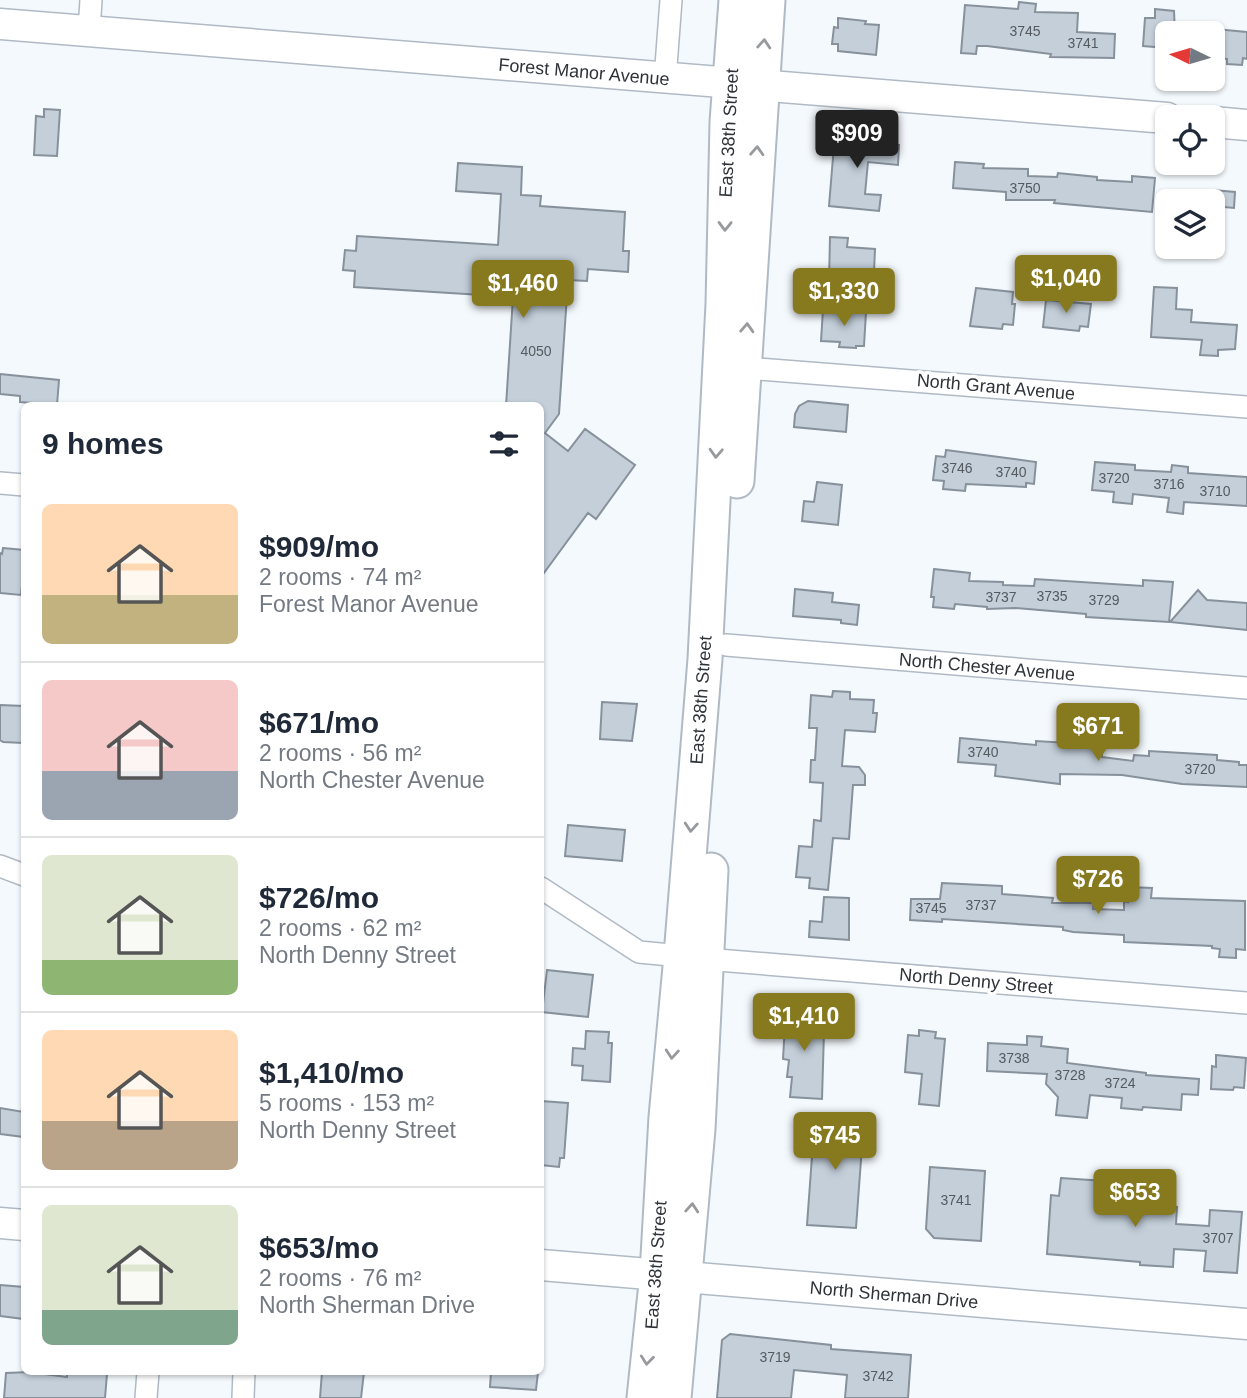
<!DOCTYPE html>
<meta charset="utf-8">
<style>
body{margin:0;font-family:Helvetica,sans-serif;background:#f6f6f7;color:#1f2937;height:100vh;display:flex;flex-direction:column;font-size:26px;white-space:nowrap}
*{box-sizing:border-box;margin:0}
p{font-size:23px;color:#747a83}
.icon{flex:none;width:38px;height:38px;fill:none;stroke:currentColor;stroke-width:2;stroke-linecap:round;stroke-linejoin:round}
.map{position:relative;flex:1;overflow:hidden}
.panel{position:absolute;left:21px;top:402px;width:523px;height:973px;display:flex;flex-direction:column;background:#fff;border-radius:10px;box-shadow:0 2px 5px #0004}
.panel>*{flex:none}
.needle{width:46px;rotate:275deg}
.tools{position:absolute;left:1155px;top:21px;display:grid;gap:14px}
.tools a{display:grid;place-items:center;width:70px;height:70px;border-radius:10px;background:#fff;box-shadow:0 2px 5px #0004;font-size:35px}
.price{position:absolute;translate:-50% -60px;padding:0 16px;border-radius:7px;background:#87791e;color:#fff;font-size:23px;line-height:46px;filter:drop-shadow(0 2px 4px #0008)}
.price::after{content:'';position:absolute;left:50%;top:42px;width:21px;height:16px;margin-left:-10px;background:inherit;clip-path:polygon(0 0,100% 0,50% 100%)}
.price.on{background:#222;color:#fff}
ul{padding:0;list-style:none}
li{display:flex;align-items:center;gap:21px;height:175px;padding:0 21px}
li+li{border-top:2px solid #e0e1e3}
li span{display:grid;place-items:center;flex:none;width:196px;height:140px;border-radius:10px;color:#555}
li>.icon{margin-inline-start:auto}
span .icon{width:84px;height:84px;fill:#fffc;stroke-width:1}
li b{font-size:30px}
h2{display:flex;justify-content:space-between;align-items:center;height:84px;padding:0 21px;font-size:30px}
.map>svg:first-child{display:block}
.building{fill:#c4cfda;stroke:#87919c;stroke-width:2}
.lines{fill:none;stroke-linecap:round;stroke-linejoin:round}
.street-casing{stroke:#b0bac5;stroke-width:24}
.secondary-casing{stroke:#b0bac5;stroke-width:33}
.primary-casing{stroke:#b0bac5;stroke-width:37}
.street{stroke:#fff;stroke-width:21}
.secondary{stroke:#fff;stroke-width:30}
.primary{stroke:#fff;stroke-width:33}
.oneway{stroke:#97999c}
.labels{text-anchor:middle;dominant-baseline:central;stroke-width:7;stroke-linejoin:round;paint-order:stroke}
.number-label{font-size:14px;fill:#545a60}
.street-label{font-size:18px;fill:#2f3338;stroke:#fff}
</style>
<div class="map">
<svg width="1247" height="1398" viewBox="0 0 1247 1398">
<rect width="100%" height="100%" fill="#f4f9fd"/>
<path class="building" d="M1019,2L1036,4L1035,12L1078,13L1077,32L1115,34L1114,58L1050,57L1051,54L987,46H977L976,54L961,53L965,5L1018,9Z
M1155,9L1174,11L1175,33H1167V48L1143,46L1145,18H1155Z
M838,18L866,21L865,24L879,25L876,55L838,51V44H832L834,27L838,28Z
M1215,29L1247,32V59L1243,58L1242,65L1227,64V59L1213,58Z
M44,109L60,110L57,156L34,155L36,116L44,117Z
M835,133L874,138V143L899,145L898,165L868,162L865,194L881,195L879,211L829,206Z
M955,162L984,164L983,168L1028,169V176L1057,177L1058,173L1097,177V180L1132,182V176L1155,178L1152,212L1054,203L1055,200H1006V192L953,188Z
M458,163L522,167L521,195L541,196L540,206L625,212L623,251H629L628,272L588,269L587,281L568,280L559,414L545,433L568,451L585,429L635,465L596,519L588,513L541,577V406H506L513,297L354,287L355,271L343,270L345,250L356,251L357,236L498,245L501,194L456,191Z
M1213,190L1235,192L1234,208L1213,206Z
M830,237L848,238L847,247L875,249L874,272L862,271V282L829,281Z
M1154,287L1177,288L1176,309L1192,310L1191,322L1237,325L1235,349L1218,350V356L1200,355L1202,340L1151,337Z
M976,288L1013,292L1012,304H1015L1013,325L1003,324L1002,329L970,326Z
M1046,300L1091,304L1088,327L1080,326L1079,331L1043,327Z
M823,309L866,312L864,346H856V348L839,347L840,342L821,341Z
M0,374L59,380L57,405L20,402V396L0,394Z
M808,401L848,405L846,432L794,427L795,414L799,406Z
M946,450L1036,462L1034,484L1026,483V487L966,484L965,491L943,489L944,481L933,480L936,456L945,457Z
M1095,462L1135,465V470L1171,472L1172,465L1188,467V473L1247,477V506L1184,502L1183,514L1167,512L1169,498L1133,494L1132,504L1113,502L1114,492L1092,490Z
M817,482L842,485L838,525L802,521L804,501L814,502Z
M3,548L24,550V585H22L21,595L0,593V553L2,554Z
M934,569L970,573L969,581L1003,582V585L1034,586L1035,579L1143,586V580L1173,582L1169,622L1086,617V614L1015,608L987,609V607L955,604L954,609L933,607L934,597H931Z
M795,589L833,593L832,602L859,605L857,625L841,623V620L793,616Z
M1198,590L1207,600L1247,603V630L1170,622Z
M833,691L850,692V699L874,700L873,713H877L875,732L845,730L842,766L859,767L865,775V785H853L849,839L833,838L828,890L809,888L810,878L796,877L799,846L812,847L814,820L821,821L823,783L810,782L811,760H815L817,728H809L811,695L832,697Z
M602,702L637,704L632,741L600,739Z
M0,705L24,706L23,743L3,742L0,740Z
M960,738L1036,745V741L1102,745V757L1133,761L1134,755L1149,756V751L1217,755V760L1239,762V765H1247V787L1182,784L1122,775L1060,774V784L995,776L996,765L958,762Z
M568,825L625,830L622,861L565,856Z
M942,883L1002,886V894L1053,898L1052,903H1094L1093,909L1124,910V901L1128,902L1129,887L1152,888L1151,898L1245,901V950L1236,949V958L1219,957L1220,949L1212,948V946L1124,942V935L1073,932L1063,930V927L942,919V922L910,920L911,899H940Z
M824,897L849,898V940L809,937L810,921L822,922Z
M547,970L593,975L588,1017L542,1012Z
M786,1007L812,1009L811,1017L820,1018L819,1032H824L822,1099L790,1097L792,1077H787L789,1060L783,1059Z
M919,1030L936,1032L935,1038L945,1039L939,1106L919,1104L922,1074L905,1072L908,1035L919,1036Z
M586,1031L609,1032L608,1043H612L610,1082L582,1080L583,1066L572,1065L573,1048L585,1049Z
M1027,1036L1042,1037L1041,1046L1068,1049L1067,1063L1146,1073V1075L1199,1079L1198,1095L1182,1094L1181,1110L1143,1107L1142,1110L1121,1108L1122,1098L1090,1095L1087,1118L1056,1115L1058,1097L1046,1084L1047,1074L987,1071L988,1043L1027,1045Z
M1216,1055L1246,1058L1244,1088L1234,1087L1233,1090L1211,1089L1212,1066L1216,1067Z
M541,1101L568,1103L564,1158H560L559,1167L541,1165Z
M0,1108L24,1112V1137L0,1134Z
M815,1115L864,1119L856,1228L807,1225Z
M930,1167L985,1171L981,1241L934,1238L926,1229Z
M1061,1178L1119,1182L1118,1201L1177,1207L1176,1224L1209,1226L1210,1210L1242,1212L1237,1273L1204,1271L1206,1251L1174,1249L1173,1267L1140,1265V1262L1047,1254L1051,1195L1059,1196Z
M0,1285L24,1287V1319L0,1316Z
M730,1334L831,1345V1349L911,1355L908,1398H845L847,1375L794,1370L791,1398H717L722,1340Z
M30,1372L67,1377V1372L107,1374L105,1398H4L6,1373Z
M322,1372H364L361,1398H320Z
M491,1372H538L536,1390L490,1387Z"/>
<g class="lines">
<defs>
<path id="street" d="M89,31L91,0
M665,79L671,0
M745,368L1247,407
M0,483L24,485
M726,645L1247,688
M0,866L24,875
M541,888L639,952L681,956
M705,959L1247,1003
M146,1398L148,1372
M243,1398L244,1372"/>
<path id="secondary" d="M0,24L1167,118
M1213,122L1247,125
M0,1223L24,1225
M541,1265L1247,1324"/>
<path id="primary" d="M737,481L768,0
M644,1398L657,1274L666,1117L681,956L705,659L723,304L727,122L736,0
M674,1398L698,1129L711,870"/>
</defs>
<use href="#street" class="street-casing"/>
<use href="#secondary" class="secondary-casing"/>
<use href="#primary" class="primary-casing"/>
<use href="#street" class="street"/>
<use href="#secondary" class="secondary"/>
<use href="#primary" class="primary"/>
</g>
<defs><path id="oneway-chevron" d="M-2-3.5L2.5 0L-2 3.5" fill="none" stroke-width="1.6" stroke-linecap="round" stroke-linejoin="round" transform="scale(1.75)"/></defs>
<g class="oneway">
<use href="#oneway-chevron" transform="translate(764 44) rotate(-86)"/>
<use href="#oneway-chevron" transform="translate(757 151) rotate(-87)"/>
<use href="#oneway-chevron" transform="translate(725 226) rotate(91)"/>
<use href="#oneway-chevron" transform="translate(747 328) rotate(-87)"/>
<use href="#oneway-chevron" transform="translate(716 453) rotate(93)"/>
<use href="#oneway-chevron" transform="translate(691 827) rotate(94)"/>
<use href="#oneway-chevron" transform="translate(672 1054) rotate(95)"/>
<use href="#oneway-chevron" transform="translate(692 1208) rotate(-86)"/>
<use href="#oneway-chevron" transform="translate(647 1360) rotate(96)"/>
</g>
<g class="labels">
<g class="number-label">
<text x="1025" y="31">3745</text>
<text x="1083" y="43">3741</text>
<text x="1025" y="188">3750</text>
<text x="536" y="351">4050</text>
<text x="957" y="468">3746</text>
<text x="1011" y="472">3740</text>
<text x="1114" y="478">3720</text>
<text x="1169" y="484">3716</text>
<text x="1215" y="491">3710</text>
<text x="1052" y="596">3735</text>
<text x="1001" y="597">3737</text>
<text x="1104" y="600">3729</text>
<text x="983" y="752">3740</text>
<text x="1200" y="769">3720</text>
<text x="981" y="905">3737</text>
<text x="931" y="908">3745</text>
<text x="1014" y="1058">3738</text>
<text x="1070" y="1075">3728</text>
<text x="1120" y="1083">3724</text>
<text x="956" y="1200">3741</text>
<text x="1218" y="1238">3707</text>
<text x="775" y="1357">3719</text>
<text x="878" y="1376">3742</text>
</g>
<g class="street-label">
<text transform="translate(584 72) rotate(5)">Forest Manor Avenue</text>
<text transform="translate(729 133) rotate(-87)">East 38th Street</text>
<text transform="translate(996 387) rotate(5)">North Grant Avenue</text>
<text transform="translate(987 667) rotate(5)">North Chester Avenue</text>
<text transform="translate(701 700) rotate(-86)">East 38th Street</text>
<text transform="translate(976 981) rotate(5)">North Denny Street</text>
<text transform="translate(656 1265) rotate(-86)">East 38th Street</text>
<text transform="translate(894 1295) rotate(5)">North Sherman Drive</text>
</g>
</g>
</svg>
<div class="tools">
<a><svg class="needle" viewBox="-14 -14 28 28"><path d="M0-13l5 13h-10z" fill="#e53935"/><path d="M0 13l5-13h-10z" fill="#747a83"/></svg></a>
<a><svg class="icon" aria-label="locate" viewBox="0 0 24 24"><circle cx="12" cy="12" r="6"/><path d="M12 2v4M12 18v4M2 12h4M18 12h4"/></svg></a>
<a><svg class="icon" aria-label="layers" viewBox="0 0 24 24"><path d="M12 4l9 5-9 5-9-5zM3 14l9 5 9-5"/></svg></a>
</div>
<b class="price on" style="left:857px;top:170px">$909</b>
<b class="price" style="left:1066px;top:315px">$1,040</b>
<b class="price" style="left:523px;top:320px">$1,460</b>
<b class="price" style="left:844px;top:328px">$1,330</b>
<b class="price" style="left:1098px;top:763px">$671</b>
<b class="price" style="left:1098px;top:916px">$726</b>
<b class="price" style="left:804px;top:1053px">$1,410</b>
<b class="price" style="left:835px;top:1172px">$745</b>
<b class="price" style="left:1135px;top:1229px">$653</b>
<section class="panel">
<h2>9 homes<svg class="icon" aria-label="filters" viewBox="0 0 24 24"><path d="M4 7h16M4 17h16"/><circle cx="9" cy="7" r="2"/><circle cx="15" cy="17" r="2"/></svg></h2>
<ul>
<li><span style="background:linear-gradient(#ffd9b3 65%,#c2b280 0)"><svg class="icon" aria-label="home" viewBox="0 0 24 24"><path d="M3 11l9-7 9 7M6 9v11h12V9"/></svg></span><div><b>$909/mo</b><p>2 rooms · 74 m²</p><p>Forest Manor Avenue</p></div></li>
<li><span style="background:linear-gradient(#f6c9c9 65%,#9aa5b1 0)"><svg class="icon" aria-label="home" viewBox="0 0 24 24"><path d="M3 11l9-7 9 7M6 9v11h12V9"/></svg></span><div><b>$671/mo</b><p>2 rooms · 56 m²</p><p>North Chester Avenue</p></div></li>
<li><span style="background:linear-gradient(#dfe7d0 75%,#8fb573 0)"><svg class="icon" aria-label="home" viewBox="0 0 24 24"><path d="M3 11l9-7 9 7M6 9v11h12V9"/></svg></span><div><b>$726/mo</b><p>2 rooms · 62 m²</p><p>North Denny Street</p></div></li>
<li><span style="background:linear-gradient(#ffd9b3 65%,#b9a48a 0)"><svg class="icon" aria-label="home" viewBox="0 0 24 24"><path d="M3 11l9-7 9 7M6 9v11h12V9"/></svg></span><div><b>$1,410/mo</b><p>5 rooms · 153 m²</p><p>North Denny Street</p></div></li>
<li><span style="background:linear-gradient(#dfe7d0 75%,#7fa58c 0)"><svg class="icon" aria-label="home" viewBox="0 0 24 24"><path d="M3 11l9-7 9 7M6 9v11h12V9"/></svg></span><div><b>$653/mo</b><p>2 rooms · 76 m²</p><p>North Sherman Drive</p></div></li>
</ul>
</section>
</div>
